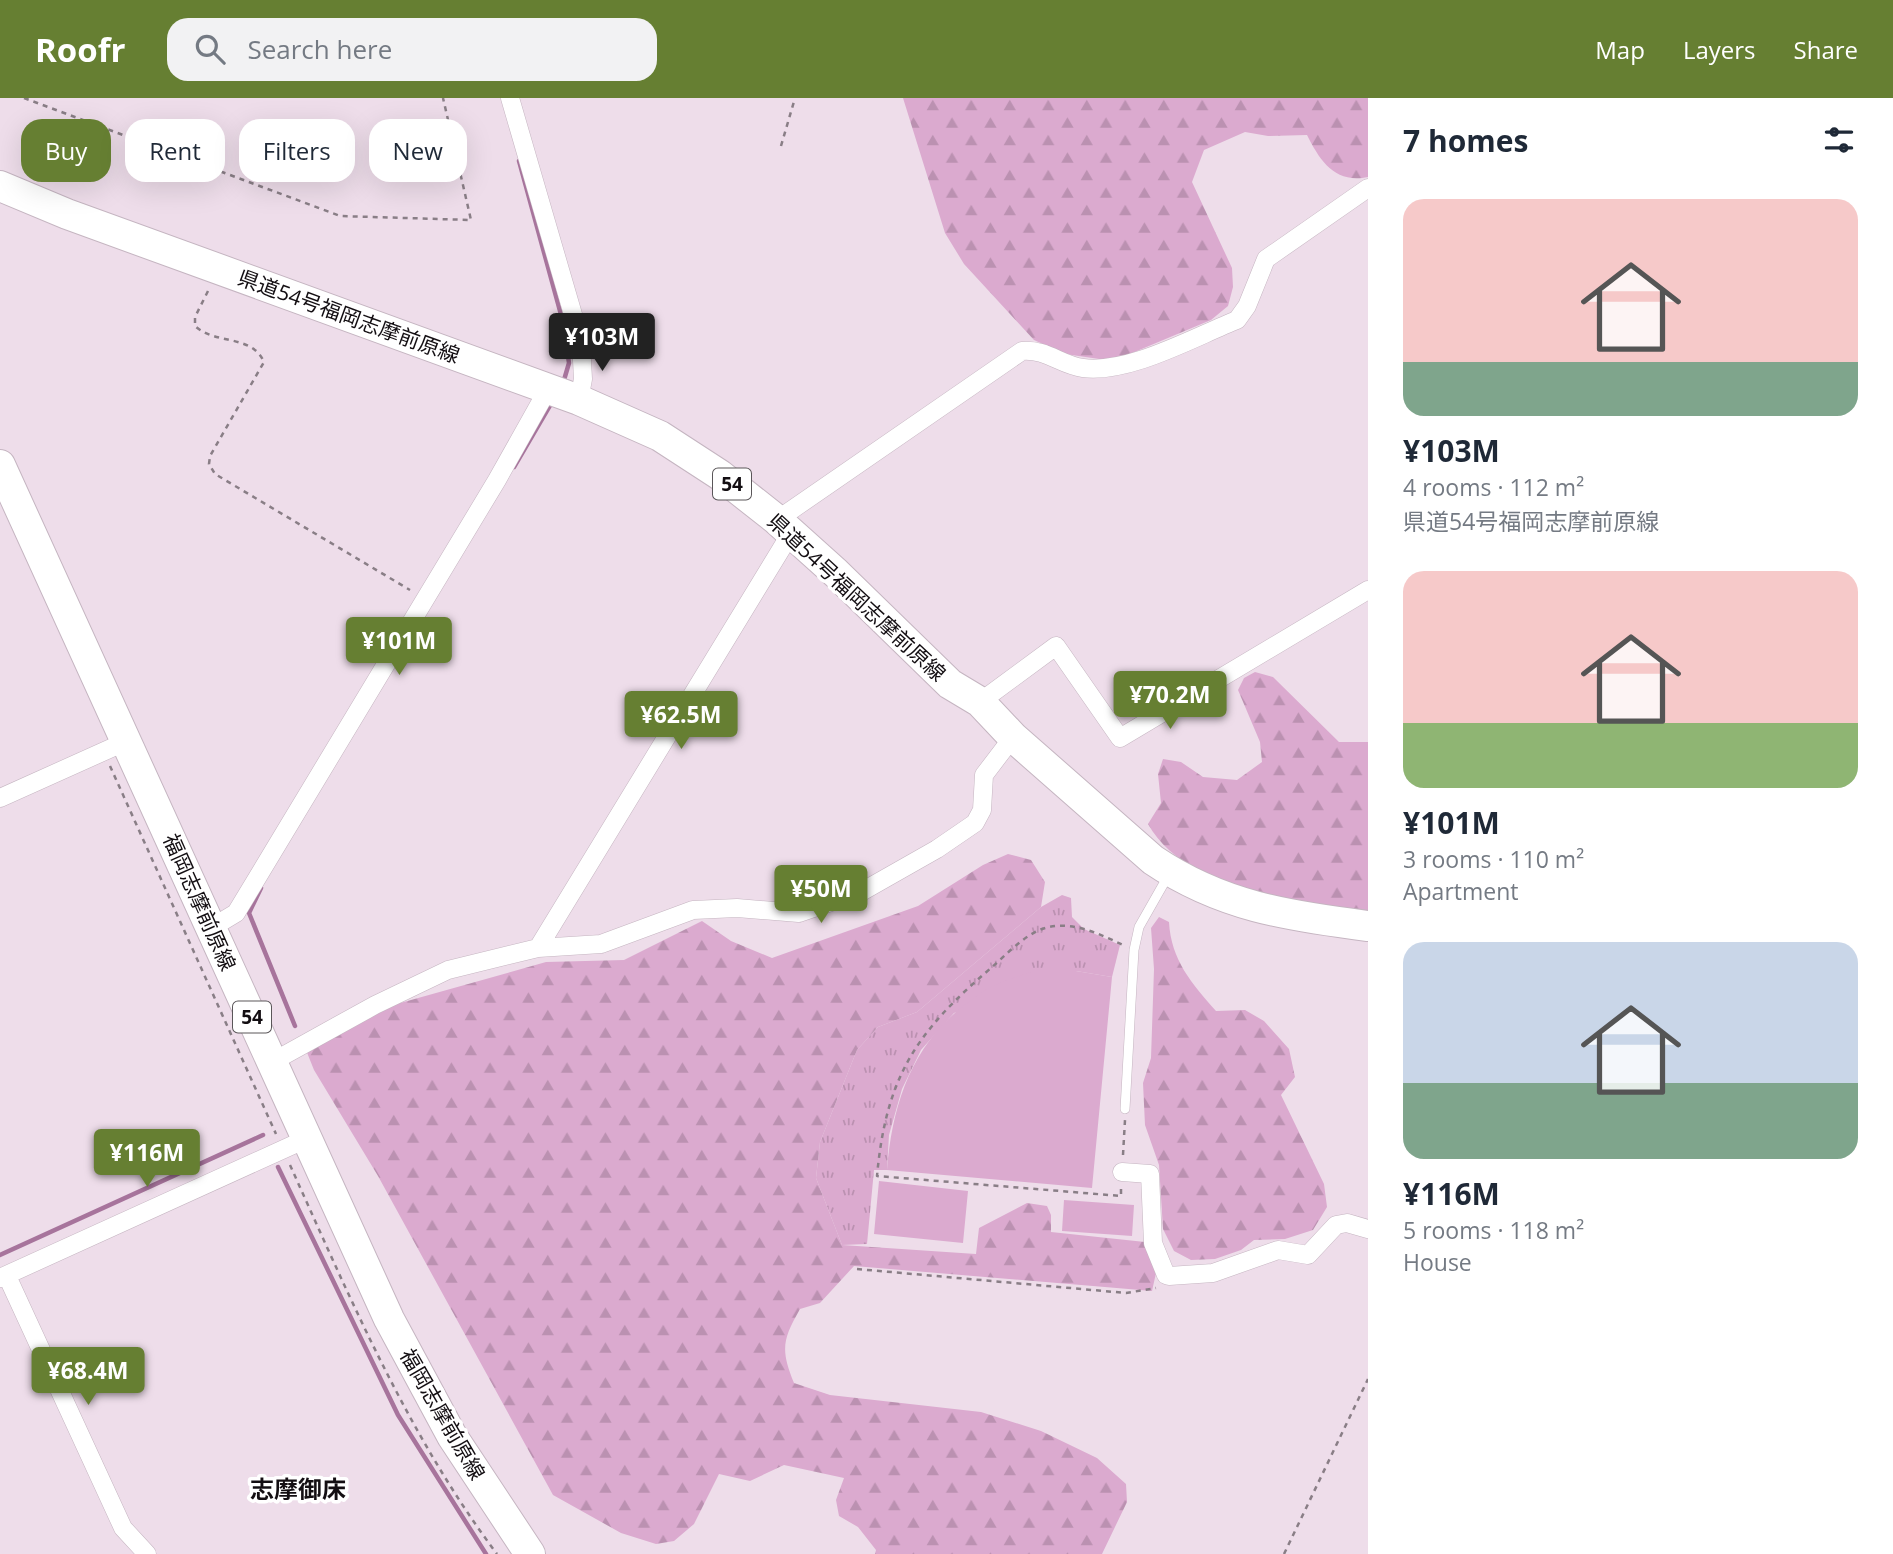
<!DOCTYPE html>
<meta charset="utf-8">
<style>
body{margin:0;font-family:"Open Sans","Noto Sans JP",sans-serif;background:#f2f2f3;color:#1f2937;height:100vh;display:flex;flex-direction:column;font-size:26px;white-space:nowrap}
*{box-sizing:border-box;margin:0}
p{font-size:23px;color:#747a83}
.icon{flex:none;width:38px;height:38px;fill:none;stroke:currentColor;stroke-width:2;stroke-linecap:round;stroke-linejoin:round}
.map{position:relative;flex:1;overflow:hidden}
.details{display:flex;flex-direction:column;background:#fff;width:525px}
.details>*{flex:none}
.banner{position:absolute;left:21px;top:21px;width:665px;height:63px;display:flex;gap:14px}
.price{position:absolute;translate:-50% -60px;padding:0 16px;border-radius:7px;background:#667f32;color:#fff;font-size:23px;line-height:46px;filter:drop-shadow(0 2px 4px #0008)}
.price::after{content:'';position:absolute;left:50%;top:42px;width:21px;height:16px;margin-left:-10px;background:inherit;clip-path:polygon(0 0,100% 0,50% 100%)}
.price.active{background:#222;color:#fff}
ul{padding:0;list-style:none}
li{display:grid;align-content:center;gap:14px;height:371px;padding:0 35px}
li span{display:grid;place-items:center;height:217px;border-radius:21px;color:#555}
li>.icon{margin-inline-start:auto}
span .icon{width:126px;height:126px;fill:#fffc;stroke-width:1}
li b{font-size:30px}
h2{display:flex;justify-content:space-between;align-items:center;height:84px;padding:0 35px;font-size:30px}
.chip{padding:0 24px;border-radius:21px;background:#fff;box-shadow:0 7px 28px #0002;font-size:24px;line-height:63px}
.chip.active{background:#667f32;color:#fff}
header{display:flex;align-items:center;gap:42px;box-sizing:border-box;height:98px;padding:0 35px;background:#667f32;color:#fff}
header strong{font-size:33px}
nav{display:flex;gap:38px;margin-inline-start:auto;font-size:24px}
.search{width:490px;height:63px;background:#f2f2f3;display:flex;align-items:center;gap:18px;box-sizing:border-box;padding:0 24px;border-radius:21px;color:#747a83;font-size:26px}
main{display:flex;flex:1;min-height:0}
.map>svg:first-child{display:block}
.grass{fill:url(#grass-tufts)}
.forest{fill:url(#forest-firs)}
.park{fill:#dbaacf}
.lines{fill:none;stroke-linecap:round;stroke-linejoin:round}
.stream{stroke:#a7749c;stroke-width:4.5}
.lane-casing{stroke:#c5b5c1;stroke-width:10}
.street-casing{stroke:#c5b5c1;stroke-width:19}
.primary-casing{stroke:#c5b5c1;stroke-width:32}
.path{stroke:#897e86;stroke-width:2.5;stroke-dasharray:5 5;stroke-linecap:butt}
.lane{stroke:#fff;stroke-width:9}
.street{stroke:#fff;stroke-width:18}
.primary{stroke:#fff;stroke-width:30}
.labels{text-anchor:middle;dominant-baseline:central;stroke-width:7;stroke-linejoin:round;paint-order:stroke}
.shield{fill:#fff;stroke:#5a5659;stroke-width:2}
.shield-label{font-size:19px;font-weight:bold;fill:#130e12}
.street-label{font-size:21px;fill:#130e12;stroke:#fff}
.quarter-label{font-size:24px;font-weight:bold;fill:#130e12;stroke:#fff}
</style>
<header>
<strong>Roofr</strong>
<div class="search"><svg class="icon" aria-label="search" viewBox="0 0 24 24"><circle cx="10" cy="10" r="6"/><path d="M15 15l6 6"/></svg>Search here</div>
<nav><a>Map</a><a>Layers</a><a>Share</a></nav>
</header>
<main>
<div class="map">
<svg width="1368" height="1456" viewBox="0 0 1368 1456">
<defs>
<pattern id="grass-tufts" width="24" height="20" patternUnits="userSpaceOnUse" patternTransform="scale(1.75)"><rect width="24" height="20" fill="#dbaacf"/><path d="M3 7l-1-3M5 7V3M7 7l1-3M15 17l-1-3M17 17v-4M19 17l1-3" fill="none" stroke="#bb91b1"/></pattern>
<pattern id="forest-firs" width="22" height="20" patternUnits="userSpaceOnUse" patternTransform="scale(1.75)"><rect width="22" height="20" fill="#dbaacf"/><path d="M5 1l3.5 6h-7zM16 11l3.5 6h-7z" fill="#bb91b1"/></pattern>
</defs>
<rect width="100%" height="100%" fill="#eeddea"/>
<path class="grass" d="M1062,797L1071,800L1072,819L1084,831L1120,847L1112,879L1076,873L954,915L921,952L902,991L889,1037L887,1072H874L867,1146L842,1147L816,1080L820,1044L857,952L878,929L917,914L1041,809Z"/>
<path class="forest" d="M903,0H1368V79C1335,86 1320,63 1307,37L1268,38L1245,34L1204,52L1192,84L1232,170L1233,189L1228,208L1211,222L1113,263L1065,256L1034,242L964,166L945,135Z
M1255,574L1273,579L1339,644H1368V817C1300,806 1185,792 1148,726L1161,705L1158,676L1163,661L1181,664L1203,679L1237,682L1262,664L1260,644L1238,592L1244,580Z
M1008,756L1031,762L1045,784L1041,809L917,914L878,929L857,952L820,1044L816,1080L842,1147L976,1156L979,1130L1027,1105L1047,1108L1051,1117V1134L1145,1144L1156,1175L1152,1193L854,1168L820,1205L800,1211C783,1241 780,1251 794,1285L830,1297L981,1314L1041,1333L1097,1360L1126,1386L1127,1404L1102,1456H875L876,1452L858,1429L839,1418L836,1402L844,1380L784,1367L750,1383L719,1376L694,1426L674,1443L656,1446L621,1435L553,1397L378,1078L314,972L306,952L386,909L546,864L624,862L702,823L731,843L772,860L918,808L983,767Z
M1159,819L1169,824C1171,862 1192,886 1216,913L1245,912L1264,923L1289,951L1295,979L1281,997L1324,1086L1327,1109L1313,1132L1285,1141L1254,1142L1241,1152L1215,1161L1191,1162L1174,1153L1163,1131L1159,1067L1145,1027L1143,985L1151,960L1154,871L1151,830Z"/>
<path class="park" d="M1034,873H1076L1112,879L1092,1090L887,1072C892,1007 912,946 966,906C975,900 983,892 993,888C1006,882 1020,878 1034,873Z
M879,1083L968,1093L963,1145L874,1136Z
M1064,1102L1134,1107L1132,1138L1062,1133Z"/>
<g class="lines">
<path class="stream" d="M519,63L563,224L569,265L564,282
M514,369L552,304
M261,790L249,815L295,928
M278,1069L398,1317L486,1456
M0,1157L263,1037"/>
<defs>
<path id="lane" d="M1125,1011L1134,852L1139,829L1168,778"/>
<path id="street" d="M510,0L581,244L583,281L579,302
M777,422L1022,253C1047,251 1060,267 1083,270C1129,276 1194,239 1237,222L1247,208L1266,161L1368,90
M980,604L1056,548L1120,640L1368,492
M0,700L127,643
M211,830L236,815L497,382L548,291
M538,850L791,435
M272,964L375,907L448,872L538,850L601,846L693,812L737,810L799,815L863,793L937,751L975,725L982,712L984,677L1013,639
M1122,1074L1150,1076L1153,1145L1166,1177L1169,1178L1213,1175L1278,1152L1308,1157L1336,1127L1347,1125L1368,1131
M7,1178L123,1430L147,1456
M0,1180L306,1041"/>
<path id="primary" d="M0,88L67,116L579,302L660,338L720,377L777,422L836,475L950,586L980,604L1013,639L1153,762C1221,808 1288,818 1368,828
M0,367L389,1221L452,1338L530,1456"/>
</defs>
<use href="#lane" class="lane-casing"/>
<use href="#street" class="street-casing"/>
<use href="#primary" class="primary-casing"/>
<path class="path" d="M24,0L340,118L471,122L443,0
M781,48L795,0
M208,193L195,219V228C215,247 252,236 264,264L210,358L209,366L215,376L410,492
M110,668L276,1036
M1123,1057L1125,1022
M290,1067C350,1200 409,1339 497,1456
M1121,1091V1098L877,1078C886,979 916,934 991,870C1006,857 1023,838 1042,831C1071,821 1099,836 1123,847
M857,1171L1126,1195L1156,1190
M1284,1456L1368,1281"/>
<use href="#lane" class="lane"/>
<use href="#street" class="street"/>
<use href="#primary" class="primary"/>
</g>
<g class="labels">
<g class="shield">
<rect x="713" y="370.5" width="38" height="31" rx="5"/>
<rect x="233" y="903.5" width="38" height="31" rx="5"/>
</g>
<g class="shield-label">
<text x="732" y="386">54</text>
<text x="252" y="919">54</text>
</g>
<g class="street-label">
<text transform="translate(349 218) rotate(20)">県道54号福岡志摩前原線</text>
<text transform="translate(857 499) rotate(43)">県道54号福岡志摩前原線</text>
<text transform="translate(200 804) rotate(66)">福岡志摩前原線</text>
<text transform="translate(443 1316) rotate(60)">福岡志摩前原線</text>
</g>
<g class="quarter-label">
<text x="298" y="1390">志摩御床</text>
</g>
</g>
</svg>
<b class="price active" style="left:602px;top:275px">¥103M</b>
<b class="price" style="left:399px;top:579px">¥101M</b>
<b class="price" style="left:1170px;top:633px">¥70.2M</b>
<b class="price" style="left:681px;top:653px">¥62.5M</b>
<b class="price" style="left:821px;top:827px">¥50M</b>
<b class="price" style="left:147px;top:1091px">¥116M</b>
<b class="price" style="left:88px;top:1309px">¥68.4M</b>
<div class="banner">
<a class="chip active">Buy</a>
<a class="chip">Rent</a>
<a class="chip">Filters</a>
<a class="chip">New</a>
</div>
</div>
<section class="details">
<h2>7 homes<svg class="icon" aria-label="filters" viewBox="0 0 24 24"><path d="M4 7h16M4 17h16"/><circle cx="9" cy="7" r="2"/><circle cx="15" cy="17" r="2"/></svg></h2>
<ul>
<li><span style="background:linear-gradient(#f6c9c9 75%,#7fa58c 0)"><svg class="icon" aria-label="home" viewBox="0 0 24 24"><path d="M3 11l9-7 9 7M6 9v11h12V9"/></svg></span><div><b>¥103M</b><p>4 rooms · 112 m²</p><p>県道54号福岡志摩前原線</p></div></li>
<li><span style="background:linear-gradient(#f6c9c9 70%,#8fb573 0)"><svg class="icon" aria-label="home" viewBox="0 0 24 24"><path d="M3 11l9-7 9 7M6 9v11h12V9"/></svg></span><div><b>¥101M</b><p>3 rooms · 110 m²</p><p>Apartment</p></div></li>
<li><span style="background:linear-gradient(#c9d6e8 65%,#7fa58c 0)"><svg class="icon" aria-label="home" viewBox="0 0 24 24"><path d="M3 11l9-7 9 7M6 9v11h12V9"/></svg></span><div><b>¥116M</b><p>5 rooms · 118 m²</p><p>House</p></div></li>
</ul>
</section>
</main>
